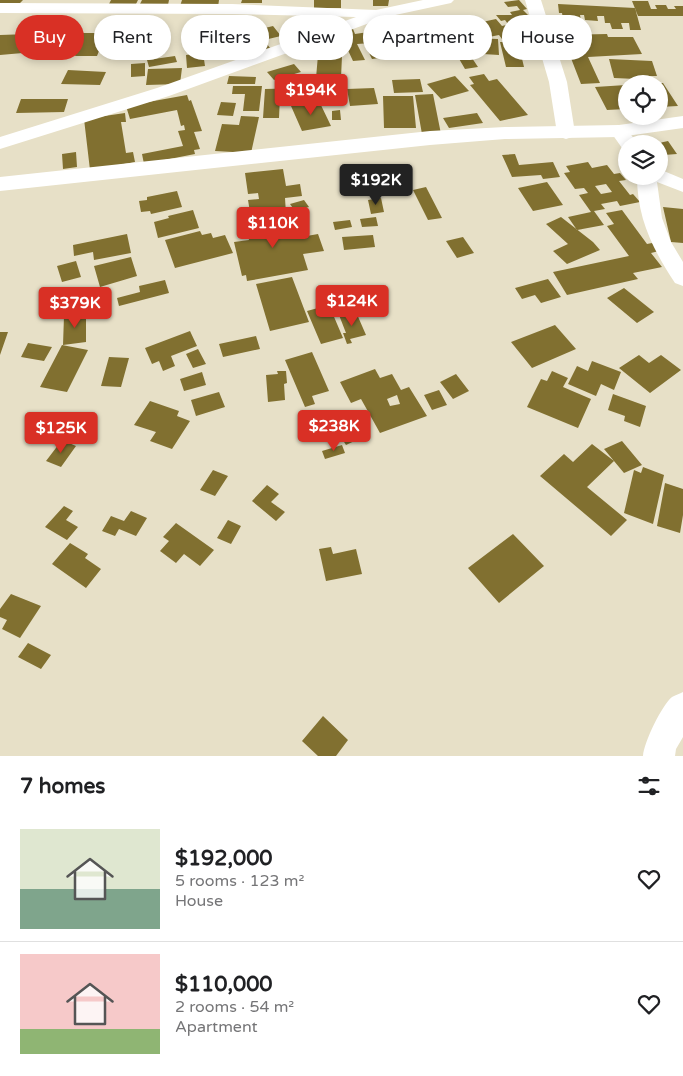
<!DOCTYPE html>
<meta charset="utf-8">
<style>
body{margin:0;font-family:"Varela Round",sans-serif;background:#f2f2f2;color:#202124;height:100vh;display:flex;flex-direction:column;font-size:19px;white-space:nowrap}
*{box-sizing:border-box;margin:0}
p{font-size:16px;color:#757577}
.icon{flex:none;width:28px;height:28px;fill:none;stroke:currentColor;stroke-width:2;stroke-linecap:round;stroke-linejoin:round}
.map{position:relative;height:756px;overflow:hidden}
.drawer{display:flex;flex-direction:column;background:#fff;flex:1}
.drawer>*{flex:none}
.hud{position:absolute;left:15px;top:15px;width:654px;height:45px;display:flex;gap:10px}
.fabs{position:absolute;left:618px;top:75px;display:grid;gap:10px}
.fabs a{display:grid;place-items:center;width:50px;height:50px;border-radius:50%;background:#fff;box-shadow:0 2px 8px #0003;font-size:25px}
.price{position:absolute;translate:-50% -42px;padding:0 11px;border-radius:5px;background:#d93025;color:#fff;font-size:16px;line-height:32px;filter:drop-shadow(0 1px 2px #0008)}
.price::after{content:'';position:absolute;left:50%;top:30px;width:15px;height:11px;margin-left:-8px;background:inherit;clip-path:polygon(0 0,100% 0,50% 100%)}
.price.active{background:#222;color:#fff}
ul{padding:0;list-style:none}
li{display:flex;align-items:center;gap:15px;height:125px;padding:0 20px}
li+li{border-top:1px solid #e0e0e0}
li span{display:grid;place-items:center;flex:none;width:140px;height:100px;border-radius:0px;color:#555}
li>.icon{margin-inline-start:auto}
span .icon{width:60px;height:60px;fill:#fffc;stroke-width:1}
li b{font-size:21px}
h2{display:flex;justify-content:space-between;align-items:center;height:60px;padding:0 20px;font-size:21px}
.pill{padding:0 18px;border-radius:22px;background:#fff;box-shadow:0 2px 8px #0003;font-size:18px;line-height:45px}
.pill.active{background:#d93025;color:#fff}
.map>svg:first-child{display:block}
.building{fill:#817030;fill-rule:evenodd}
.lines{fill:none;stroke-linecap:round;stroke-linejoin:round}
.street{fill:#fff;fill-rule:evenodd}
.secondary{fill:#fff;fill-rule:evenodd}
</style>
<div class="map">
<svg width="683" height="756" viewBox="0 0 683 756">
<rect width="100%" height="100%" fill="#e7e0c7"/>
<path class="building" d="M0,0H23L20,3H0Z
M111,0H138L135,6L109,4Z
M142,0H169L168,5L140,4Z
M182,0H219L218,7L180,6Z
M242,0H262V3H241Z
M314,0H341V8H314Z
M373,0H389L388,6H373Z
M519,0L527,9L523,10L531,18L520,20L524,25L511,28L505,20L501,21L496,15H512L510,12L520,10L517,6L508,7L504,2Z
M632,1H648L651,9H657L655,5H666L668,9H676L674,6H683V16H638Z
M558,4L635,8L641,30H630L629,23H621L623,29H612L610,23H605L604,16H597L598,21L585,20L584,15H580L583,32H565L562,13H559Z
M444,16L447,18L450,17L458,26L447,28L437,18Z
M427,18L434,26L425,28L418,20Z
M415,19L419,25L409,27L405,21Z
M496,19L502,26L506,25L511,30L515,29L520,36L502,39L499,35L489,37L486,34L473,36L464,26Z
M395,23L397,27H394L397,31L389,33L384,25Z
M273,26L281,36L264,40L270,48L249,53L240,42L254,38L249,32Z
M460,27L465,37L435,39L431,30Z
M353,29L355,34L382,30L387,39H384L386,42L357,44L365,60L353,61L339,31Z
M71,33H106L97,56H75L79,45H65Z
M29,34L27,40L37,39L34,52L0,55V35Z
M607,34L608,37H633L642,54L588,57L600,83L581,84L562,35Z
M469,38L498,39L499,55L483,54L482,51H470Z
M500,42H518L524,67H506Z
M383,44L386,49L384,50L387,57L372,59L368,51L376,50L374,45Z
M203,53L205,66L187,68L186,55Z
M318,55L342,56L341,78H316Z
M470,55L478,67L465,69L458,57Z
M175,56L177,62L149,67L147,60Z
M609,59L652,61L657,76H636L637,79L614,78Z
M145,63V76L131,77V64Z
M294,64L301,72L274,80L267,72Z
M182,68L180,84L146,85L148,69Z
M68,70L106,72L100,85L61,84Z
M484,74L489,81L497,79L528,115L500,121L470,85L474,84L469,77Z
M229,76L256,77L255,84H227Z
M455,76L469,91L441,99L427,84Z
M420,79L423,92L394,93L392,80Z
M659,83H663L678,106L659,107Z
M626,85V109L607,110L595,87Z
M233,86H262L259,111H243L245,94H232Z
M304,88L303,95L280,96L279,118H263L265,89Z
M314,88H333V94L313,93Z
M374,88L378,104L350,106L347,89Z
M433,94L441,134H422L415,95Z
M187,95L189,101L191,100L202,131L194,132L200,149L194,150L195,154L144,164L142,154L183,146L178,131L185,130L184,125L181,126L177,110L130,119L126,106Z
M383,96H413L416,128H384Z
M21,99H68L64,112L16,113Z
M319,101L331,126L302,131L291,106Z
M221,102L236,103L233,116L217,115Z
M340,110L341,120H332V111Z
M125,113L126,122H121L126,153L133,152L135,162L90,170L84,119Z
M477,113L483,123L449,128L443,118Z
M241,116L259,117L251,153L215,151L222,124L239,125Z
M668,141L677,154L664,155L659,148V143Z
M76,152L77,167L63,169L62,154Z
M515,154L519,165L553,162L560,177L543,179L541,175L512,177L502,155Z
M588,162L592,168L607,165L614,174L620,173L626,180L619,181L630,195L633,194L640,202L620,206L617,201L601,204L605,209L594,211L604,225L577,230L568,217L591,212L579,195L588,193L584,188L575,189L564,173L570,172L566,166ZM606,184L612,192L601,194L595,186Z
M283,169L286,186L300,184L302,196L285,198L286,214L251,218L248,200L259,199L258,193L248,194L245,173Z
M547,182L563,205L533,211L518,188Z
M426,187L442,218L428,220L413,190Z
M177,191L182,207L151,214L150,211L141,212L139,201L147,200V197Z
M381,198L384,212L371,214L368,200Z
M304,200L309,207L295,211L290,204Z
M663,207L683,209V243L671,242Z
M193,210L199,228L158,238L154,222L169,218L168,216Z
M622,210L647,244L652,243L659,251L651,253L662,267L633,273L638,279L567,295L553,272L629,256L607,226L614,224L606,213Z
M284,215L290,239L318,234L324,251L303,254L308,270L247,281L246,275L242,276L234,242L249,240L244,222Z
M376,217L378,226L362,227L360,219Z
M561,217L593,242L600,250L567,264L553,251L568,244L546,224Z
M350,220L352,227L335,230L333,222Z
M200,231L202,235L211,233L213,238L225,235L233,253L175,268L165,240Z
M127,234L131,253L94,260L93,252L74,256L73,245Z
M373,235L375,247L344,250L342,237Z
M463,237L474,253L457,258L446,241Z
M131,257L137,276L100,287L94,266Z
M76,261L81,277L62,282L57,266Z
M292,277L309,322L270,331L256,284Z
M548,279L561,297L541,303L535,295L522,299L515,288Z
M165,280L169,293L119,306L117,298L140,292L139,286Z
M624,288L654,312L637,323L607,298Z
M329,305L343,338L321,344L307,311Z
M356,312L366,335L350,339L352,343L347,344L343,333H346L339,315Z
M86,313V342L63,345L64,316Z
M555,325L576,349L532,368L511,342Z
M190,331L197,346L171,356L175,366L163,371L159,361L152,364L145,348Z
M0,332H8L0,355Z
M256,336L260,349L223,357L219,344Z
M28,343L52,347L44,361L21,357Z
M62,345L88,350L67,392L40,387Z
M198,349L206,364L193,368L186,354Z
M312,352L329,391L312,396L315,404L305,407L285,360Z
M639,355L649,363L661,355L681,370L650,393L619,368Z
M109,357L129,358L121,387L101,386Z
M592,361L621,372L614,390L601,384L596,396L568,384L577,366L588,371Z
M375,369L380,378L392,374L401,390L409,387L427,416L380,433L361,399L351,403L340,382ZM397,395L400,404L390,406L387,399Z
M277,371H286L287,383L284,384L285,400L268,402L266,375L278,374Z
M552,371L568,378L563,387L591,399L578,428L527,407L541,379L547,381Z
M202,372L206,385L184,391L180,379Z
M456,374L469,391L453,399L440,382Z
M439,390L447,405L432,410L424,395Z
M219,392L225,407L196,416L191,400Z
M613,394L646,406L640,427L624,421L625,416L608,410Z
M150,401L179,411L177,416L190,421L172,449L150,441L156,432L134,425Z
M345,412L363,437L346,445L329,419Z
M62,440L76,446L61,467L46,461Z
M622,441L642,465L624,473L614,461L587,487L627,520L611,536L540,476L564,454L573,462L592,444L614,461L604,449Z
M342,445L345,453L325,459L322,451Z
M643,467L664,475L653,524L624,513L634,470L641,473Z
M213,470L228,476L215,496L200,490Z
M665,483L683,489V515L680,533L657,526Z
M267,485L279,494L271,502L285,512L276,521L252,501Z
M64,506L73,511L66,520L78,527L67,540L45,527Z
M131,511L147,518L136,536L119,529L115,536L102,531L111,516L124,521Z
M228,520L241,526L231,544L217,538Z
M176,523L214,550L200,566L184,554L176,563L160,551L169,541L163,537Z
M513,534L544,566L499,603L468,568Z
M70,543L88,554L85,558L101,569L86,588L52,564Z
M331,547L333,554L356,549L362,574L326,581L319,549Z
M11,594L41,606L20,638L2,629L7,620L0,617V609Z
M28,643L51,655L41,669L18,657Z
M323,716L348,740L336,756H318L302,741Z"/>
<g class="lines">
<path class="street" d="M423,0H454L451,3L386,17L169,96L0,149V137L157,88L356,17L232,14L0,13V3L232,4L376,10Z
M525,0H541L567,82L575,133L572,137L566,139L560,137L557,133L549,82Z
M619,125L625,127L638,144H626V149L622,148L610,131L613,127Z
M659,169L683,179V192L657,182L662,218L671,242L683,262V286L675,283C653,250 637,218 637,176H659Z
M683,692V737L676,749L675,756H643C644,742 662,705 672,697C675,695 680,694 683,692Z"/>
<path class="secondary" d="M683,116V128L619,137L505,139L430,145L0,191V177L430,131L505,127L619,125Z"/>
</g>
</svg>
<div class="fabs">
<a><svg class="icon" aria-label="locate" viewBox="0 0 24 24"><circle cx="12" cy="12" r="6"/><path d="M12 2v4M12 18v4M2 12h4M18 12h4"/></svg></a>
<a><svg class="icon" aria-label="layers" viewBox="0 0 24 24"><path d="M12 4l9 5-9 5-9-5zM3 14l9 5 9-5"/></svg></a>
</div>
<b class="price" style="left:311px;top:116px">$194K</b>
<b class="price active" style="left:376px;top:206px">$192K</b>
<b class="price" style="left:273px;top:249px">$110K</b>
<b class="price" style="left:352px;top:327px">$124K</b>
<b class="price" style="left:75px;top:329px">$379K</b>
<b class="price" style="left:334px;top:452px">$238K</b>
<b class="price" style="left:61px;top:454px">$125K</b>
<div class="hud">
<a class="pill active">Buy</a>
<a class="pill">Rent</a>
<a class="pill">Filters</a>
<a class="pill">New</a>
<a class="pill">Apartment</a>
<a class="pill">House</a>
</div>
</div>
<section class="drawer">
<h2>7 homes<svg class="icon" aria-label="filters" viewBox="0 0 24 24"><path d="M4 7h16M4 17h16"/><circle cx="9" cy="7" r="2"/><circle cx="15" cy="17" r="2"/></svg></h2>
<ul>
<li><span style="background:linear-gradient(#dfe7d0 60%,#7fa58c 0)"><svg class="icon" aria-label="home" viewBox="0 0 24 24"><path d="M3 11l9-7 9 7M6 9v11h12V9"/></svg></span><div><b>$192,000</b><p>5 rooms · 123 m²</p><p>House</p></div><svg class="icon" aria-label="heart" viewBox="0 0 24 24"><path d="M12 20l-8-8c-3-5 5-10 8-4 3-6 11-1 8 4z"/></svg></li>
<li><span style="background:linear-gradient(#f6c9c9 75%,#8fb573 0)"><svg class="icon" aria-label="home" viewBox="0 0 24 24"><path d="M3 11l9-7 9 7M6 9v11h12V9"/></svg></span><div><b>$110,000</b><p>2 rooms · 54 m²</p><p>Apartment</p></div><svg class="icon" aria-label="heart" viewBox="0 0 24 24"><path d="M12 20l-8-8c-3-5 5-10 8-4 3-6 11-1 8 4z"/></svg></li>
</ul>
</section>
